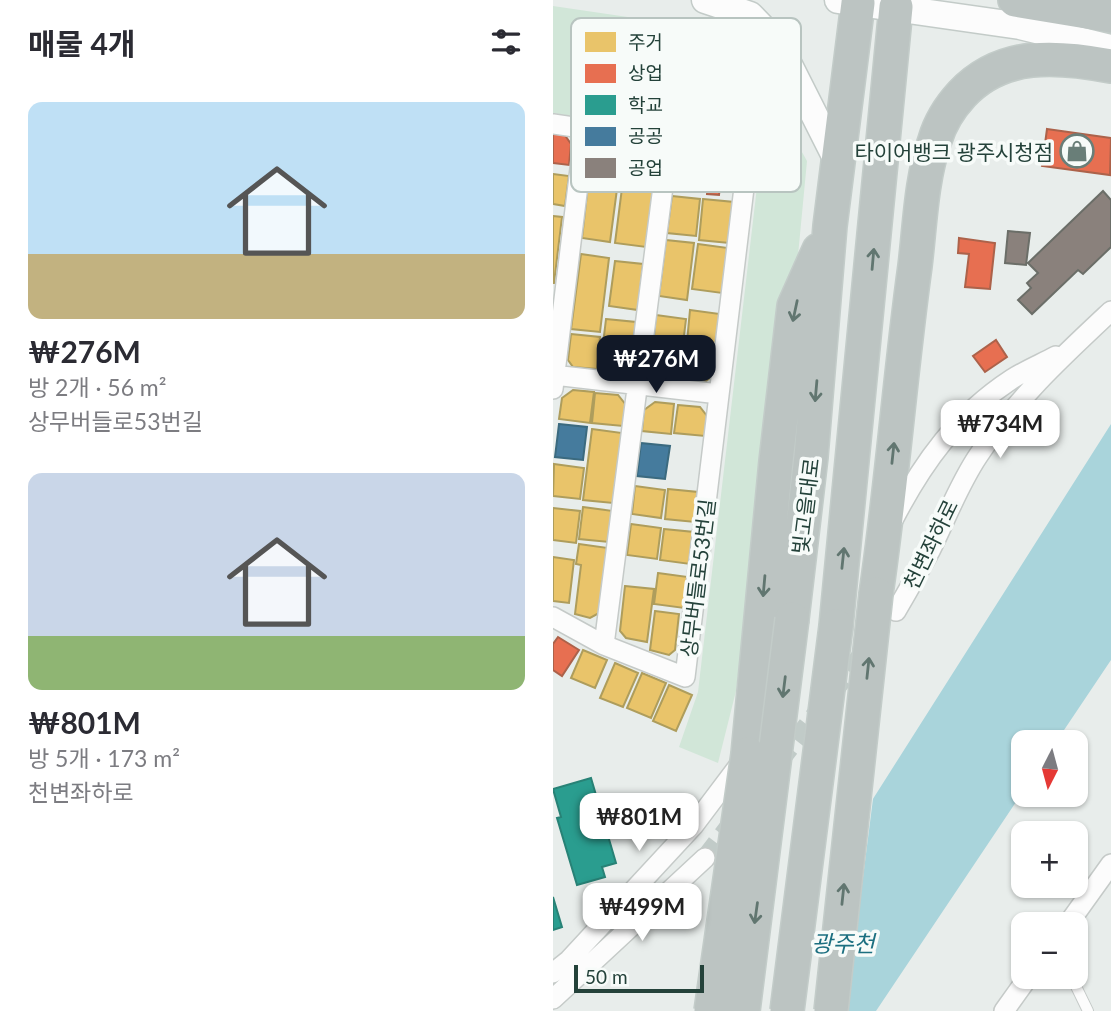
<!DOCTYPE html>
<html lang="ko">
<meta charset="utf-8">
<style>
body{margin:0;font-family:Lato,"Noto Sans KR",sans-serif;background:#f7f7f7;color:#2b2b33;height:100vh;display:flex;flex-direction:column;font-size:26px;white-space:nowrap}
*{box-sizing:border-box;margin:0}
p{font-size:23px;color:#7c7c81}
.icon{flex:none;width:38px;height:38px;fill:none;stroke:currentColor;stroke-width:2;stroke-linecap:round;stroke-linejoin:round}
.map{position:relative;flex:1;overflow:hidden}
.drawer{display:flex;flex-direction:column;background:#fff;width:553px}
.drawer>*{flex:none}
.needle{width:46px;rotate:186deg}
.fabs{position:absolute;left:458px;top:730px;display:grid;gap:14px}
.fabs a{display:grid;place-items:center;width:77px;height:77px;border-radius:14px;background:#fff;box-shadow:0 2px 5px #0004;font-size:35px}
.scale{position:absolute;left:21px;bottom:18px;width:130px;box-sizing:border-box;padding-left:7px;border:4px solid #24423a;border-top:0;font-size:19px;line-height:24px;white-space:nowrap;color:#24423a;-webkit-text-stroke:5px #f7fbf9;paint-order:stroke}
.price{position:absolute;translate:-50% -60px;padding:0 16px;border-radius:14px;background:#fff;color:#222;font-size:23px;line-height:46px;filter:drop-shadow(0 2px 4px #0008)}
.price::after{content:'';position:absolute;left:50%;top:42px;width:21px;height:16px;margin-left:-10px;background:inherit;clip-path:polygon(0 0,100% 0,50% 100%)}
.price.current{background:#111827;color:#fff}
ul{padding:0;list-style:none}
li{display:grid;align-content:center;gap:14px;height:371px;padding:0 28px}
li span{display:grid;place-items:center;height:217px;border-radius:14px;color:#555}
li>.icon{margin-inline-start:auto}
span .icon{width:126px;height:126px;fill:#fffc;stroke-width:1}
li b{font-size:30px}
h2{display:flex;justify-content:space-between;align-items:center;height:84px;padding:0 28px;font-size:30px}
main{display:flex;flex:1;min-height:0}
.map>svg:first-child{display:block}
.green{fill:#d1e6d8}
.water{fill:#a9d4db}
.pier{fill:#e8edeb}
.homes{fill:#e9c46a;stroke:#ae9d5c;stroke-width:2}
.shops{fill:#e76f51;stroke:#ac624a;stroke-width:2}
.schools{fill:#2a9d8f;stroke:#288276;stroke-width:2}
.public{fill:#457b9d;stroke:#3b6a7f;stroke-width:2}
.industry{fill:#8a817c;stroke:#6b6e68;stroke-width:2}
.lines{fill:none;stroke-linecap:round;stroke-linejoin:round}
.street-tunnel{stroke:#c1cbc8;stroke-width:19;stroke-dasharray:19 10;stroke-linecap:butt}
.lane-casing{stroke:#c5cac8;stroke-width:12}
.street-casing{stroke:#c5cac8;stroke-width:22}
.secondary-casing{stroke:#c3cbc8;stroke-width:29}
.highway-casing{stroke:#c3ccc9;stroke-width:36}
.lane{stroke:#fcfcfc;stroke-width:10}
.street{stroke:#fcfcfc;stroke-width:19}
.secondary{stroke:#fcfcfc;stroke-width:26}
.highway{stroke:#bcc4c2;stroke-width:33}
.highway-bridge-casing{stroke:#c3ccc9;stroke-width:36;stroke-linecap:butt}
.highway-bridge{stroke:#bcc4c2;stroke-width:33}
.oneway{stroke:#617670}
.labels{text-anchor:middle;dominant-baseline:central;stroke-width:7;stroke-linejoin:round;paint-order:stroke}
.poi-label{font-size:21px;fill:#24423a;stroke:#f7fbf9;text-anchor:end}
.street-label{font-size:21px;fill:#24423a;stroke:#f7fbf9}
.water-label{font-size:23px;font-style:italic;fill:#1c6f80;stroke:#f7fbf9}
.key{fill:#f7fbf9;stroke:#b8c4c0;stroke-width:2}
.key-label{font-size:19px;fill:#24423a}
</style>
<main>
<section class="drawer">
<h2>매물 4개<svg class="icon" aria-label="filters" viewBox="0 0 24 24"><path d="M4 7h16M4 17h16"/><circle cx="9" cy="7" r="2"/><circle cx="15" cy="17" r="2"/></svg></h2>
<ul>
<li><span style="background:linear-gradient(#bfe0f5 70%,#c2b280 0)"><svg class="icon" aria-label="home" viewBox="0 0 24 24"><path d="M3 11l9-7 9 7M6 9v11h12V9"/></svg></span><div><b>₩276M</b><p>방 2개 · 56 m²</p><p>상무버들로53번길</p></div></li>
<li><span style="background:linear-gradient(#c9d6e8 75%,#8fb573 0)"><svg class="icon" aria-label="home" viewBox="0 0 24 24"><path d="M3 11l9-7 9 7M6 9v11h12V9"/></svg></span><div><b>₩801M</b><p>방 5개 · 173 m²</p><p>천변좌하로</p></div></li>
</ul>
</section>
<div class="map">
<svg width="558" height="1011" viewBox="0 0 558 1011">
<rect width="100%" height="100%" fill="#e8edeb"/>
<path class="green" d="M0,6L163,30L200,65L254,161L244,266L229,309L183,691L165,763L126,747L145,692L209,144L0,113Z"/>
<path class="water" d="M558,424V660L503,742H471V790L323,1011H152L318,802Z"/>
<path class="pier" d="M321,791L293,1011H149L315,800Z"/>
<path class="homes" d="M0,174L16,176L12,206L0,204Z
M35,185L64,189L57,242L29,238Z
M69,188L100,192L93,247L62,243Z
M119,196L147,199L143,236L114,233Z
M150,199L181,202L176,243L146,240Z
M0,216L9,217L1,283H0Z
M113,240L141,243L134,300L106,296Z
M145,244L175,248L169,293L139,289Z
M28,254L56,258L47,332L18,329Z
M62,261L90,264L85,310L56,306Z
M137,310L167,314L163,345L134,342Z
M103,315L133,319L126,377L103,374L98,368Z
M53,319L83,322L78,366L70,373L47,370Z
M18,334L47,337L44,369L20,367L15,360Z
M132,356L162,359L161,375L153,381L130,378Z
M20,390L41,392L37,423L6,419L9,398Z
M42,393L65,395L73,405L70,426L39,423Z
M102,402L121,404L118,434L89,431L91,410Z
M125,405L147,407L154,416L152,436L121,433Z
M39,429L69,433L60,503L30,500Z
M1,464L31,468L27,499L0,496Z
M82,486L112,490L108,518L79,514Z
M115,489L145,492L142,522L112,519Z
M30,507L60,511L56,542L26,539Z
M0,508L27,511L23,543L0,540Z
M78,524L108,528L104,559L74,555Z
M111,529L141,532L137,564L107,560Z
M26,544L55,548L48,612L37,618L22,614L28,565L23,564Z
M0,557L21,560L16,603L0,601Z
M105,573L135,577L131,608L101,604Z
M72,586L101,589L94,642L73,638L67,631Z
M102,611L126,614L122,650L116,655L97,650Z
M30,650L54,660L42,688L18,678Z
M62,663L85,673L70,707L47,698Z
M89,673L113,683L98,718L74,708Z
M116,685L139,695L123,731L100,721Z"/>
<path class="shops" d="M494,129L558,138L557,175L489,166Z
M0,133L11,134L18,144L16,165L0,163Z
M157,161L170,163L166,195L154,194Z
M406,238L442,243L437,289L412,287L416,254L405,253Z
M443,340L454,357L432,372L420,356Z
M5,637L26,650L9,676L0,670V644Z"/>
<path class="schools" d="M38,778L63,863L49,867L52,877L24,885L4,818L8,817L0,789Z
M0,897L9,927L0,930Z"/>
<path class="public" d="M6,424L34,427L30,460L2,457Z
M88,443L117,446L112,479L84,476Z"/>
<path class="industry" d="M550,191L558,200V247L530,274L525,270L479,314L465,300L478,288L474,283L485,273L475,263Z
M455,231L477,233L473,265L452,263Z"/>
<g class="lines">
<path class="street-tunnel" d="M225,763L314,648
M152,858L181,820"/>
<defs>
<path id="lane" d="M518,976L535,1011"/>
<path id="street" d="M0,124L185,151L194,163L132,677L51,645L0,617
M0,375L166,394
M0,389L32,128
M340,520C370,462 404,415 459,379C473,370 488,364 503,356
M343,611C355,591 366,571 377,551C393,519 405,486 425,456C461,401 511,355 558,311
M51,645L116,140
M515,924L558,864
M0,973L16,960L141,825L190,760
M0,999L152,858
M451,1011L476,976"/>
<path id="secondary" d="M152,0L197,15L226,45L286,164
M285,0L467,26L558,48"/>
<path id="highway" d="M462,0L558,16
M323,594C339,485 347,375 362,266C367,225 368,179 382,140C387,123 397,107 409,94C449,51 505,56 558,66
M239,619L258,457L277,226L305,3
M283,626L343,7
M195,754L223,461L241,306L266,250"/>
</defs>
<use href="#lane" class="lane-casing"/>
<use href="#street" class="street-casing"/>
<use href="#secondary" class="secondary-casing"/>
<use href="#highway" class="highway-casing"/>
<use href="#lane" class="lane"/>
<use href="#street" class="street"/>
<use href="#secondary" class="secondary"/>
<use href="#highway" class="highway"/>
<defs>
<path id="highway-bridge" d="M158,1011L195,754
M190,1011L239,619
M234,1011L283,626
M278,1011L323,594"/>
</defs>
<use href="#highway-bridge" class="highway-bridge-casing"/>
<use href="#highway-bridge" class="highway-bridge"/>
</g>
<defs><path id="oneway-shaft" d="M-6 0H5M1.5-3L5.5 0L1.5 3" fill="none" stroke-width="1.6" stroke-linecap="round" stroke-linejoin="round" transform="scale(1.75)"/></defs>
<g class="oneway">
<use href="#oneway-shaft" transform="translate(320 259) rotate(-85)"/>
<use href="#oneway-shaft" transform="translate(242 311) rotate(102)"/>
<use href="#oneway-shaft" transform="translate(263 391) rotate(95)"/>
<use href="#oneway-shaft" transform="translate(340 453) rotate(-84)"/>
<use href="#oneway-shaft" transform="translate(290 558) rotate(-84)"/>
<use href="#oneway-shaft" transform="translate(211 586) rotate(95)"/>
<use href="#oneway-shaft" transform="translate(315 668) rotate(-84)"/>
<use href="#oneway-shaft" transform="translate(231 687) rotate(97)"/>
<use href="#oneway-shaft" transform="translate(290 894) rotate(-84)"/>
<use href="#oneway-shaft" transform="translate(203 913) rotate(98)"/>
</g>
<defs>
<symbol id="shop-ring" viewBox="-11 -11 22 22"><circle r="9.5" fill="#f7fbf9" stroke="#697e78" stroke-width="1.5"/><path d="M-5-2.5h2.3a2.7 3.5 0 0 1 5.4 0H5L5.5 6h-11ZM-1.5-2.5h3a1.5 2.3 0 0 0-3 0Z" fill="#697e78"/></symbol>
</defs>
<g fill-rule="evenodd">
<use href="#shop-ring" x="505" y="132" width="38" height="38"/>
</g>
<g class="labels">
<g class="poi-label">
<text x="500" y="151">타이어뱅크 광주시청점</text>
</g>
<g class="street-label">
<text transform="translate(252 506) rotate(-83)">빛고을대로</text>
<text transform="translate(377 544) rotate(-64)">천변좌하로</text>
<text transform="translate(144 578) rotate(-83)">상무버들로53번길</text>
</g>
<g class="water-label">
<text x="290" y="943">광주천</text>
</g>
</g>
<rect x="18" y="18" width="230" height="174" rx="10" class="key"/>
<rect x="32" y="32" width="31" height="20" fill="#e9c46a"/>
<rect x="32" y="64" width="31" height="19" fill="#e76f51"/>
<rect x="32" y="95" width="31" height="20" fill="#2a9d8f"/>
<rect x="32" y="127" width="31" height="19" fill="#457b9d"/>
<rect x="32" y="158" width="31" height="20" fill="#8a817c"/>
<g class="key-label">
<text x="75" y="49">주거</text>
<text x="75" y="80">상업</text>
<text x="75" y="112">학교</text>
<text x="75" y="143">공공</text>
<text x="75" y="175">공업</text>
</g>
</svg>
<div class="fabs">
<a><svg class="needle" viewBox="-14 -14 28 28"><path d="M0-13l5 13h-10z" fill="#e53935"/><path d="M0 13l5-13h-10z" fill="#7c7c81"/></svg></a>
<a>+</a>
<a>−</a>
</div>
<div class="scale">50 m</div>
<b class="price current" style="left:103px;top:395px">₩276M</b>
<b class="price" style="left:447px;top:460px">₩734M</b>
<b class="price" style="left:86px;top:853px">₩801M</b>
<b class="price" style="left:89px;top:943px">₩499M</b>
</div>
</main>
